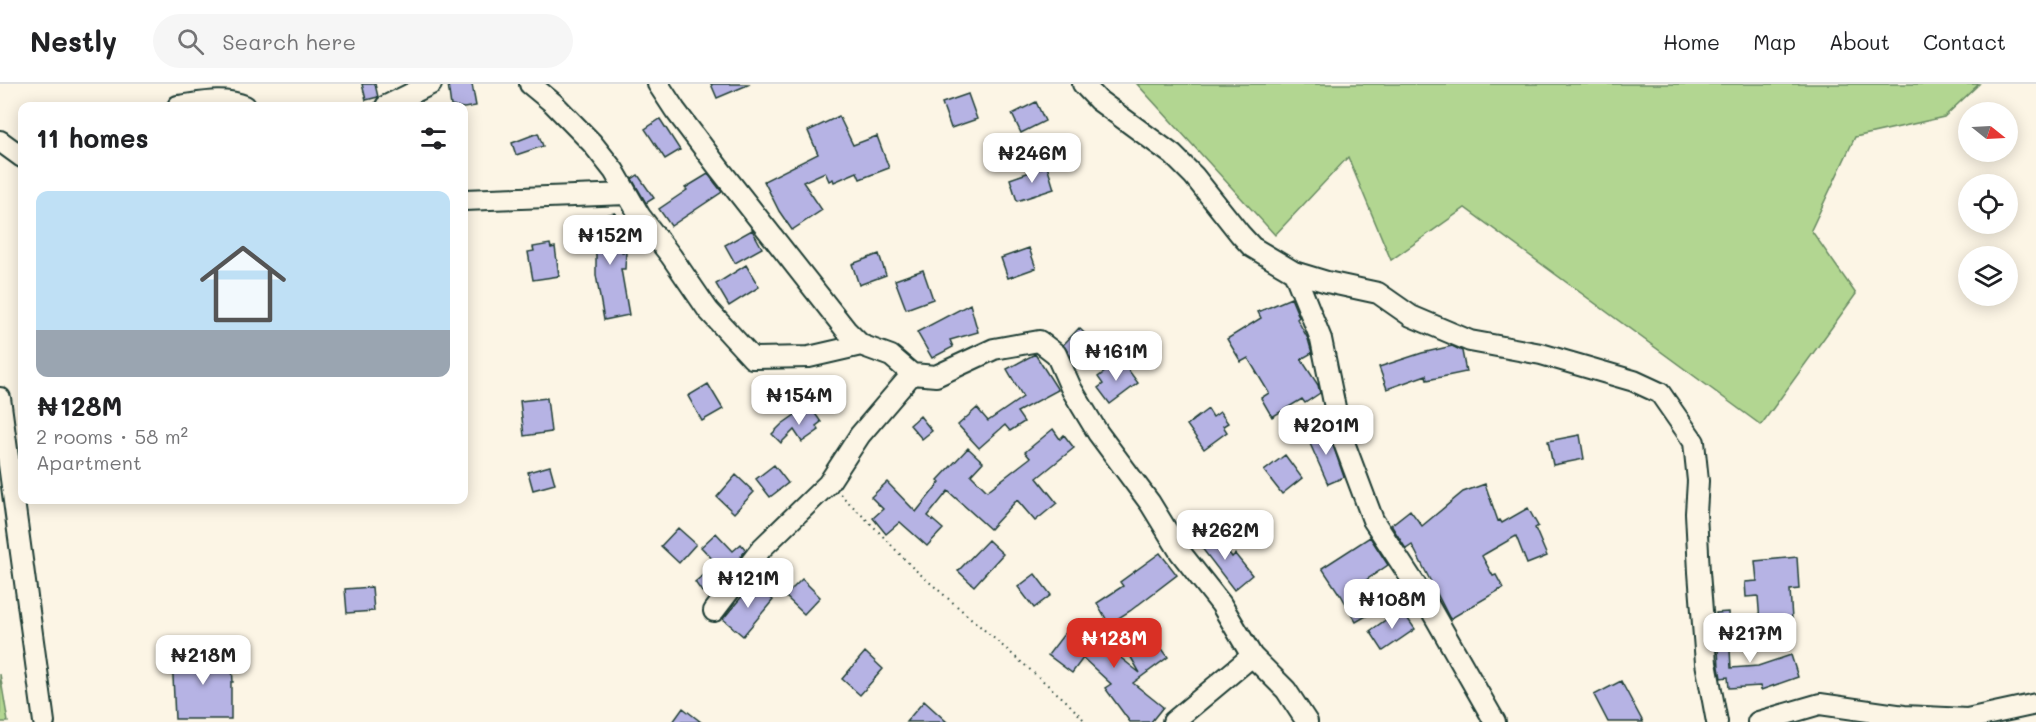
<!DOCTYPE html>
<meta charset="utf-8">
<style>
body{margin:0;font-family:Mali,sans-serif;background:#f6f6f6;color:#202124;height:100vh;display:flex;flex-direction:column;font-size:22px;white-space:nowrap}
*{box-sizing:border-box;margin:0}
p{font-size:20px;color:#757577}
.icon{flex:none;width:33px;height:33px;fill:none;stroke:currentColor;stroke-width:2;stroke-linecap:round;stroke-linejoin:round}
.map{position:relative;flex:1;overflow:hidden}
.drawer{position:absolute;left:18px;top:18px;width:450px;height:402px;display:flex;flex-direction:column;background:#fff;border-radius:12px;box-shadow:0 3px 15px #0003}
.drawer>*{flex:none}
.needle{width:39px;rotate:108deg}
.buttons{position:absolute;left:1958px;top:18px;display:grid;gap:12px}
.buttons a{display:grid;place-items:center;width:60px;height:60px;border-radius:50%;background:#fff;box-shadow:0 3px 15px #0003;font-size:30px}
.price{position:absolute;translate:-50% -51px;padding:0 14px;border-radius:12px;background:#fff;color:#222;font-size:20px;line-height:39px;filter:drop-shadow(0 2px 3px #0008)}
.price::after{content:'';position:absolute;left:50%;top:36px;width:18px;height:14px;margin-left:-9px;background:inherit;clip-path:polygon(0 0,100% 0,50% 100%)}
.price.current{background:#d93025;color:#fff}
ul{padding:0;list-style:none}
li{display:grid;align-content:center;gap:12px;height:318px;padding:0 18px}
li+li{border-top:2px solid #e0e0e0}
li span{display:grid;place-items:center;height:186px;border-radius:12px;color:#555}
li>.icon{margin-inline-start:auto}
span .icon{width:108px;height:108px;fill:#fffc;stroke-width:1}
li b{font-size:26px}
h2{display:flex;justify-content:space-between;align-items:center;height:72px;padding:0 18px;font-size:26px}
header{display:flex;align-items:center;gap:36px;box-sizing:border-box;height:84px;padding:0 30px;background:#fff;border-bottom:2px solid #e0e0e0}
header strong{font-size:28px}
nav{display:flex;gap:33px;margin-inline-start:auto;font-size:21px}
.search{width:420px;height:54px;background:#f6f6f6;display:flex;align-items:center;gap:15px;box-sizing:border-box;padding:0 21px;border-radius:33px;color:#757577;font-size:22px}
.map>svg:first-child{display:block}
.green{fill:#b2d691;stroke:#688a62;stroke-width:1.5}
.building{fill:#b6b3e4;stroke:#1f3d34;stroke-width:1.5}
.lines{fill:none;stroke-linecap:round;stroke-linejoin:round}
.minor-casing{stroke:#1f3d34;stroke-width:24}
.path{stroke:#1f3d34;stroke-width:2;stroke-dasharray:1.5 4.5;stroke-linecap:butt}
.minor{stroke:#fcf5e5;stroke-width:20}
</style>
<header>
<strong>Nestly</strong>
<div class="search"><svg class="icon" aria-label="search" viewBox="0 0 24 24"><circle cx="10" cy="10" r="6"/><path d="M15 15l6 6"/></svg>Search here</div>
<nav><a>Home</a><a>Map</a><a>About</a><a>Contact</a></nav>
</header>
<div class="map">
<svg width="2036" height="638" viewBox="0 0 2036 638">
<rect width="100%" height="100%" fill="#fcf5e5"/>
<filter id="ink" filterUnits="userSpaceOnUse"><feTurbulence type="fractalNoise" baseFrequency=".0167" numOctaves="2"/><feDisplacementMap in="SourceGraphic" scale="12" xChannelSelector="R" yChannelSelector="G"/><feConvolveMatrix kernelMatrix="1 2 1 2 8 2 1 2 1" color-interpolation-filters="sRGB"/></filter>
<g filter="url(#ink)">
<path class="green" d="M1137,0H1979L1944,33L1855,53L1811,146L1856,210L1761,341L1465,124L1391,176L1348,73L1275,151Z
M0,590L8,638H0Z"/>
<path class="building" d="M362,0H375L378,13L366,16Z
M448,0H472L476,22L464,24L451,22Z
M711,0H750L717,14Z
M968,10L977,35L951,44L942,19Z
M1036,18L1045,37L1021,49L1012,30Z
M839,32L853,61L877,52L889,84L860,95L857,88L834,98L833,95L829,97L825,88L803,98L822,126L792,146L779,127L764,97L818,70L808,47Z
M660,35L680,66L665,75L645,45Z
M538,49L543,62L516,71L512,59Z
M1047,82L1054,105L1017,117L1010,95Z
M708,90L722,108L671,142L659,125L687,106L685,104Z
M638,91L654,114L646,119L632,95Z
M615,129L622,168H626L625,185H621L629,231L604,236L596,191V171L590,134Z
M752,146L762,164L735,179L725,161Z
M550,160L551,164L555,163L559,192L533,196L528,168L534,167L533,163Z
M1029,164L1036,184L1008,194L1001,174Z
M879,170L886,191L859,201L852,180Z
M746,181L759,203L729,222L716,200Z
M923,186L933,215L906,225L895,196Z
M1291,214L1299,233L1297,235L1308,255L1312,269L1301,275L1318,301L1320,309L1305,319L1302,315L1272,333L1261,314L1269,309L1248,274L1241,278L1227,255L1261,234L1258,228Z
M970,220L978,248L950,256L953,263L932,274L917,248Z
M1079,244L1095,259L1076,279L1071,273L1063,261Z
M1452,262L1462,267L1466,288L1427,296L1426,291L1387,305L1379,283L1422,269Z
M1035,270L1058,306L1017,328L1024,338L1010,347L1005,341L979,364L958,341L977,324L988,337L1023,313L1007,285Z
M1121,276L1138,299L1110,320L1098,304L1103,300L1098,293Z
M708,300L723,325L702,337L688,312Z
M547,314L551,348L524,352L520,317Z
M809,321L821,338L816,342L819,346L802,358L794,346L781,359L772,350L782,340Z
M1208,325L1213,333L1220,328L1228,339L1223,342L1227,348L1204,365L1187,341Z
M920,332L932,347L922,355L910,341Z
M1327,344L1344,393L1328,400L1307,353Z
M1053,345L1060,355L1064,351L1074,364L1037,394L1057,419L1035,437L1017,416L990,445L948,407L928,432L943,445L927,462L900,438L886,450L873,434L883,425L871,413L887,398L916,428L940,398L938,396L968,364L983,378L971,391L987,407L1030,374L1025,368Z
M1580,351L1584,375L1553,381L1548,357Z
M1285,371L1302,394L1282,410L1264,387Z
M774,381L788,399L770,413L756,395Z
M550,382L555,400L533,406L528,388Z
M736,391L754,408L734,429L717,413Z
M1485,400L1498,437L1500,436L1502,439L1528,424L1538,442L1535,444L1547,472L1527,480L1516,452L1485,470L1482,472L1493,492L1496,491L1503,504L1450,535L1412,461L1406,465L1391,441L1410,426L1422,442L1463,408Z
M678,444L696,460L679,479L661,462Z
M1214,448L1232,473L1235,470L1252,491L1234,506L1198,459Z
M716,449L733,467L741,460L746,466L737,477L702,508L695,498L717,480L701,463Z
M1370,453L1388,481L1353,505L1368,531L1356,538L1341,511H1340L1322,484Z
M988,456L1003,470L974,502L958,487Z
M1160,469L1177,491L1130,527L1109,540L1097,519L1123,502L1120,498Z
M1797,473L1799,505L1790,506L1792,535L1760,538L1758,512L1746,513L1745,498L1757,497L1755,477Z
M1035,490L1051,511L1034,524L1018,503Z
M802,495L820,513L804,530L785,512Z
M754,498L773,516L743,552L723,535Z
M372,503L374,527L347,529L345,505Z
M1401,525L1415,545L1383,567L1370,547Z
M1728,528L1731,584L1758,582L1791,571L1798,593L1761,606L1760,602L1729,604L1728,593L1721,594L1719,583L1716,529Z
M1074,537L1140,589L1129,570L1153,552L1168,573L1133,599L1163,623L1151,638H1130L1105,604L1111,600L1083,574L1072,589L1048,571Z
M231,567L233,598H231V635H175L172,571Z
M865,568L883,585L860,611L842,595Z
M1621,597L1643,638H1608L1594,611Z
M924,617L947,638H906Z
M683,624L701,638H673Z"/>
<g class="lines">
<defs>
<path id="minor" d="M530,0L553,19L592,59L614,87L640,132L671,172L708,226L752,274L809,273L861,261
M658,0L675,26L718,83L846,246L861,261L891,272L912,290L936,292L994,265L1039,257L1056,270L1072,306L1098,349L1150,419L1180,468L1221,520L1252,572L1286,606L1307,638
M1083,0L1098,16L1173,71L1194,92L1240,150L1252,163L1294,188L1327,198L1378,209L1411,232L1470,257L1541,270L1634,297L1660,309L1694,358L1698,397L1696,429L1699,488L1706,579L1717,638
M178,22C201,19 224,13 245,22
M386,22L431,0
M0,57L22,73
M464,116L627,110
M1294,188L1321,255L1340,348L1373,436L1426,517L1495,638
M0,314L44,638
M714,527L762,464L828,400L860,351L912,290
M1173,638L1252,572
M1758,638L1820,620L1904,632L1967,635L2036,620"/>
</defs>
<use href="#minor" class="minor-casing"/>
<path class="path" d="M840,410L875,444L912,483L1066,617L1086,638"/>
<use href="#minor" class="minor"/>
</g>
</g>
</svg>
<div class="buttons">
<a><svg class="needle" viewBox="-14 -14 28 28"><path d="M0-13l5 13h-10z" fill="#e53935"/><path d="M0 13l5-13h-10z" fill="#757577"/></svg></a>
<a><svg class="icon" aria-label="locate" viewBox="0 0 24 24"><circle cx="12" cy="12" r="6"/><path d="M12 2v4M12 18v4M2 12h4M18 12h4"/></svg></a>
<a><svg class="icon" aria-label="layers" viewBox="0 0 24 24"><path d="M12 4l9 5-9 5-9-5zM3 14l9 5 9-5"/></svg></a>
</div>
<b class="price" style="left:1032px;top:100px">₦246M</b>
<b class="price" style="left:610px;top:182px">₦152M</b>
<b class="price" style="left:1116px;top:298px">₦161M</b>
<b class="price" style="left:799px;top:342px">₦154M</b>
<b class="price" style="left:1326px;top:372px">₦201M</b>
<b class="price" style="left:1225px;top:477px">₦262M</b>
<b class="price" style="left:748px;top:525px">₦121M</b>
<b class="price" style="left:1392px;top:546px">₦108M</b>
<b class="price" style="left:1750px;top:580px">₦217M</b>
<b class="price current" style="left:1114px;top:585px">₦128M</b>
<b class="price" style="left:203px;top:602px">₦218M</b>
<section class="drawer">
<h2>11 homes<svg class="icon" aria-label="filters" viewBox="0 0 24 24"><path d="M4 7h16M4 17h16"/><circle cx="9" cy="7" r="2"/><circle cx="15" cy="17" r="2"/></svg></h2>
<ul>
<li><span style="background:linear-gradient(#bfe0f5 75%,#9aa5b1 0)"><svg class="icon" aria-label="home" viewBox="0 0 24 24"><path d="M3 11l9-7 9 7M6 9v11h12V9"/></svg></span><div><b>₦128M</b><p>2 rooms · 58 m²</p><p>Apartment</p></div></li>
</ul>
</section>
</div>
